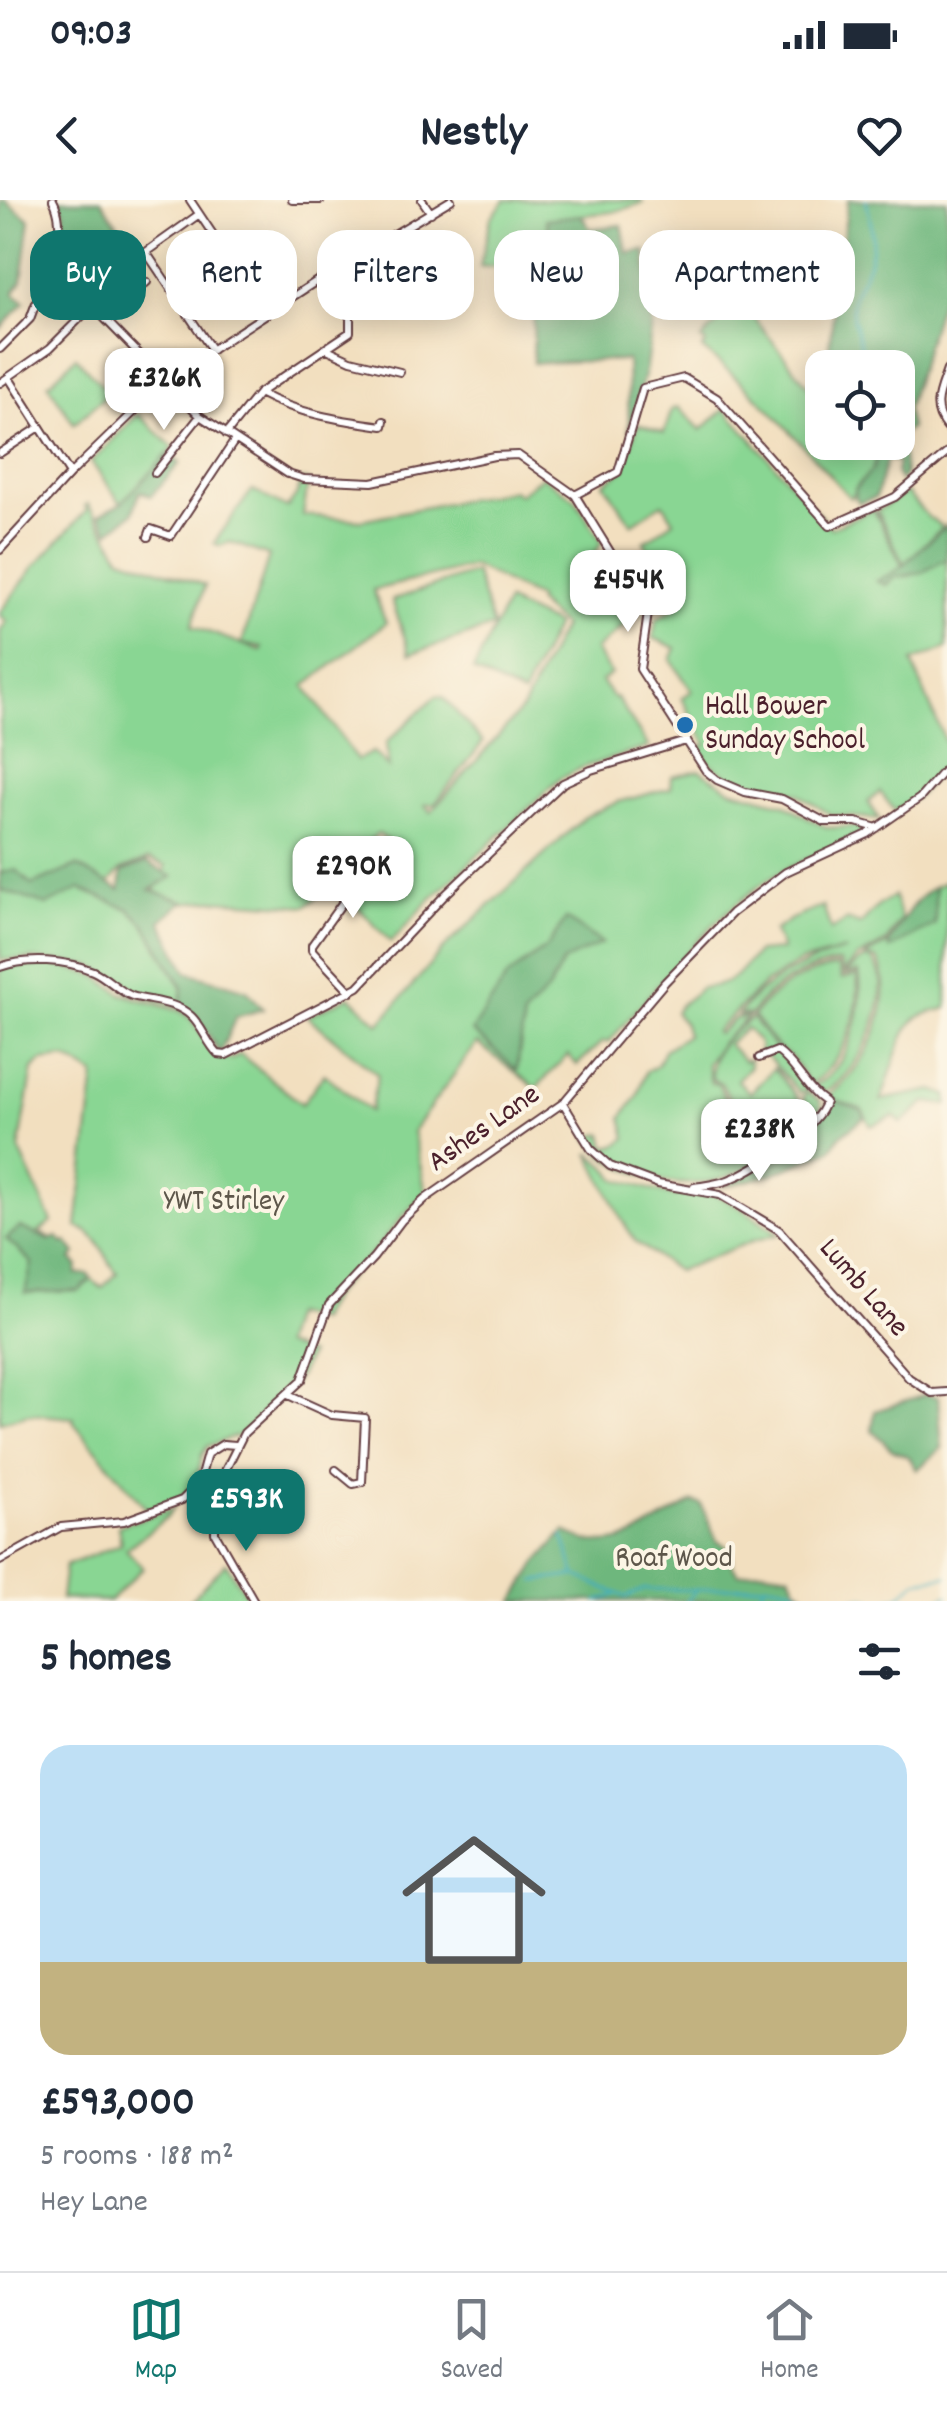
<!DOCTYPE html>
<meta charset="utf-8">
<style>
body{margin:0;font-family:Dekko,sans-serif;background:#f6f6f7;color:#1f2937;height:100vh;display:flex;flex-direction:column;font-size:38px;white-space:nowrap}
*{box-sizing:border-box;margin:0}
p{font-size:32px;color:#747a83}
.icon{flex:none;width:55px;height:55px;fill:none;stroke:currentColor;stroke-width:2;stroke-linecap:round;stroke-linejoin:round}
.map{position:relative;height:1401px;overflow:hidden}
.side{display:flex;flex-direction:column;background:#fff;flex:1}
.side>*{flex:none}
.guide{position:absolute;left:30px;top:30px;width:888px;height:90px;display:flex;gap:20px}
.fabs{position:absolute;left:805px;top:150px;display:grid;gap:20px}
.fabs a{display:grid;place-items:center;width:110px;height:110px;border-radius:20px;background:#fff;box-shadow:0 5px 25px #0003;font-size:50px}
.price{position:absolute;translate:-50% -85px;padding:0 22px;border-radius:20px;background:#fff;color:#222;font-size:32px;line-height:65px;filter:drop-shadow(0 2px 5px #0008)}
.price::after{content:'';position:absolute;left:50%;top:60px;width:30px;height:22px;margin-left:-15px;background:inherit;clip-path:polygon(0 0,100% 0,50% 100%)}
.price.active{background:#0f766e;color:#fff}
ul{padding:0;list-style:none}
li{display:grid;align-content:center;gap:20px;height:530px;padding:0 40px}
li+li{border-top:2px solid #e0e1e3}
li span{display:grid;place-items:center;height:310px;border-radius:30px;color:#555}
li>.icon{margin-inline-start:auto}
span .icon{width:180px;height:180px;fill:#fffc;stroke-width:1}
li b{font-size:42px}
h2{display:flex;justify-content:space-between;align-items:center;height:120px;padding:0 40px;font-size:42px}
.pill{padding:0 35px;border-radius:30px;background:#fff;box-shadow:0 5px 25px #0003;font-size:35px;line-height:90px}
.pill.active{background:#0f766e;color:#fff}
.status{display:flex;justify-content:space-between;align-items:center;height:70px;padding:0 50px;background:#fff;direction:ltr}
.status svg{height:28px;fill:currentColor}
header{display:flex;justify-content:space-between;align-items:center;height:130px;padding:0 40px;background:#fff;font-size:45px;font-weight:700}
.tabs{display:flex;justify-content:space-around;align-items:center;height:140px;border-top:2px solid #e0e1e3;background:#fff;font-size:28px;color:#747a83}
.tabs a{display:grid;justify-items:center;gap:5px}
.tabs .active{color:#0f766e}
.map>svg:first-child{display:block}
.green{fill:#89d693;stroke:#6a7a5f;stroke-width:2.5;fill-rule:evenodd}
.forest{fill:#6eb77d;stroke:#5c6b54;stroke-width:2.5}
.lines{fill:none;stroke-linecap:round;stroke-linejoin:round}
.stream{stroke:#40aebc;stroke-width:2.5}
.minor-casing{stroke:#633c41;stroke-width:10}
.minor{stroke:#fff;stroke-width:6}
.poi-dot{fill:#1f6fb2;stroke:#fcf5e5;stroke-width:4}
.labels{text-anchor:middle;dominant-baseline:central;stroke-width:8;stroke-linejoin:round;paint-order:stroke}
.poi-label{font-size:30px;fill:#4a1f2b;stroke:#fcf5e5;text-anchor:start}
.street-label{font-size:30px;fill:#4a1f2b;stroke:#fcf5e5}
.park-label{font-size:30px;fill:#5d564a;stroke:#fcf5e5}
</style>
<div class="status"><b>09:03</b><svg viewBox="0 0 49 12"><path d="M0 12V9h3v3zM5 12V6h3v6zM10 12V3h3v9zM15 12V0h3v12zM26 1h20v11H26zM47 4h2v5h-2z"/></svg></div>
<header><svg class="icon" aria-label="back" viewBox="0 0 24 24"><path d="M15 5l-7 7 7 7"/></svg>Nestly<svg class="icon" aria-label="heart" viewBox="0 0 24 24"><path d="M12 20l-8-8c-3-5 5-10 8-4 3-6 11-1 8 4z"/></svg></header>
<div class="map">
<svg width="947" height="1401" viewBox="0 0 947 1401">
<rect width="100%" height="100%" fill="#fcf5e5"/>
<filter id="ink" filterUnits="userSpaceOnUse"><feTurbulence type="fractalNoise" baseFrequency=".01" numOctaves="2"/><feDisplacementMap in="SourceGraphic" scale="20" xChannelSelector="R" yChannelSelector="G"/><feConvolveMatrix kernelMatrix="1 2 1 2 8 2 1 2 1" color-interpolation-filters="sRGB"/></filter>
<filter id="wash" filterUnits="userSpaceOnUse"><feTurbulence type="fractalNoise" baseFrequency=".0048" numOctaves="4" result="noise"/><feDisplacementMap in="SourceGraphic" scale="40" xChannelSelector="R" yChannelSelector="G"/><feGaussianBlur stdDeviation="2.25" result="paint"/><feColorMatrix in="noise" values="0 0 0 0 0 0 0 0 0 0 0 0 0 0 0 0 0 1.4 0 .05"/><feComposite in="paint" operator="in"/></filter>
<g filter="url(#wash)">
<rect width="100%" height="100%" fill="#f2dfbf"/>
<path class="green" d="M505,0H641L643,3L613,12L547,19L551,43L524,65L480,67L491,18Z
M740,100L813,192L822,177V242L867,243L877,249L873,276L850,298C803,246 758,192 702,149L706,143L701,140Z
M76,157L109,193L74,224L48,184Z
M678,207L701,230L725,209L831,328L873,309L908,376L947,358V448L912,462L947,546V563L919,595L895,611L880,592L868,602L879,619L831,615L798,594L729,577L708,562L698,549L706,544L682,498L692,491L671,460L676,448L653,438L656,420L679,405L644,342L674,321L663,303L632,324L604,283L623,270L638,224L664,233L672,209Z
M138,214L174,248L121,303L91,262Z
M542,276L575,299L602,342L590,361L607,399L626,424L595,450L611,474L601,481L613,498L616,497L649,547L584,567L561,578L429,701L391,742L349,698L398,650L378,633L337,671L319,653L316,656L330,688L306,706L213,700L161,705L150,716L152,736L185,793L178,806L131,792L93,766L33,759L0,760V431L7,421L0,416V412L34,367L87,310L85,306L88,304L121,357L205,385L192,426L261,451L262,447L242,443L269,356L230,342L220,346L214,343L252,290L287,308L296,296L302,280L308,281L303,315L361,320L513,290L518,295ZM473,366L537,398V403L563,426L523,508L431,612L425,605L435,604L483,542L443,497L436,496L386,543L389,568L373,552L357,560L305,486L386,423L373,390ZM149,659L166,666C166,670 147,705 144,713C126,708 113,704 108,684L121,670Z
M906,292L928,317L943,327L904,364L877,311Z
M475,372L493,427L410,454L392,400Z
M507,402L556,425L523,495L473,471Z
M700,570L730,589L784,604L827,628L858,626L863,632C835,650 801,659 773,677C711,716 657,787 609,842H602L577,865L568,855L536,888L477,843L413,931L426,993C407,1010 394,1027 378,1047C357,1072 331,1089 319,1121L292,1114L283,1145L309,1155L300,1175L287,1191L240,1235L208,1246L202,1255L196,1284L182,1298L148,1311L73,1222L74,1218L29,1214L0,1222V768L12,765H56L95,775L122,794L180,811L191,819L219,858L232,859L240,854L302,904L324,874L370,911L378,875L307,816L350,796L379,824L448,744L585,617L618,602L671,588L672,576ZM65,858L95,875L77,1027C99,1033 104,1057 117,1073L102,1088L91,1079L78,1077L51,1039L39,1032L52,1022L19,949L33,869L42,861Z
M947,681V808C938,811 924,813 916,819C900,831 890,880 881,900L933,890L947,895V905L926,902L901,923L894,916L871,926L862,910L825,897C864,876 899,801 878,760L865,756L888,744L889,748L935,724V686Z
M894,696L901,719L886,742L857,758L843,773L840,762C806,767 770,786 751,814L738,815C765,779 805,762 846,750L800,762L764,784L715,832L718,834L734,819L749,816L721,843L707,864L711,883L718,884L742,932L768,924L805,902L803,897L807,892L820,901L821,907C773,958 716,1002 644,976C620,967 602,959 588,937L603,934L606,947L617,945L627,938L622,917L637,897L646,871L657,866L664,850L687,835L684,824L675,812C682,800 692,798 700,788C738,784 734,775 758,752L782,750L774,731L791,719L823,706L831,730L848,720L860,725L879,705Z
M869,758C905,782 855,888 819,893L812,888C816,885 820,882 825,879C851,858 865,804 859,772L845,775L859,761Z
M838,766L842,779L857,775C862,815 843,863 810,885L791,857L778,848L753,816C772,789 807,771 838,766Z
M752,818L807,889L800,893L766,855L760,853L759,843L746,828L728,844L744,861L749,859L750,866L737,880L750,893L774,868L799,900L767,920L746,928L721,883L713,880C704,855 733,831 752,818Z
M589,953L610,970L616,979L674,996C709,979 752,1015 779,1034L752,1041L677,1071L636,1042L622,1020Z
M174,1308L168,1316L126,1349L143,1368L110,1401L61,1399L65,1366L121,1344L118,1326Z
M226,1363L250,1401H189Z"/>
<path class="forest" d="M0,0H5L30,20L22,81L14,93L25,102L0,129Z
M57,0H101L122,31L105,47L94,51L79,46L62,47L64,11Z
M848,0H947V80L906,210L910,228L898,238V168L834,167L829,147Z
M581,15L590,29L622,25L627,53L646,51L652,126L646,168L629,232L627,160L533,163L534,97L506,85L501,67L524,65L551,43L546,19Z
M867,243H891L902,247L905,275L900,281L896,272L898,262L887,259L876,297L859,303L855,298V289C869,270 874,277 877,249Z
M168,254L180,263L151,296L140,291L133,313L109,332L99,315L121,303Z
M947,325V359L921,373L893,378L886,385L877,381L897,370Z
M147,662L173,677L150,690L184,701L161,721L187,772L247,790L263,809L236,817L220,853L197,817L180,807L183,788L145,724L129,709L80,689L47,705L0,690V673L16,670L32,685L77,666L120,690L122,672Z
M935,686V724L890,749L888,744C902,722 912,700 935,686Z
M566,719L602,743L563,762L548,790L524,816L517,870L472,831L507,777L548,746Z
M830,898L862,910L865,917L840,936L831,950L767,976L721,987C756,967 816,938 830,898Z
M20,1027L49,1040L58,1037L63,1043L67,1042L76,1054L71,1059L78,1066L77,1074H88L92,1079L79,1091L25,1093L32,1063L6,1039Z
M925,1195L938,1197L942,1248L917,1270L909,1257L892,1250L872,1230L875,1211Z
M693,1302L701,1304L717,1341L730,1348L732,1365L739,1374L761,1370L790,1374L796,1387L814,1401H514L536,1364L565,1331C617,1363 649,1323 693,1302Z"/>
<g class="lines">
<path class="stream" d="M866,168C863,147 848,117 853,98C855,89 862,79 866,69C876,47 872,23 866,0
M563,1336L576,1376L626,1397L645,1389L693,1390L771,1384L795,1388L803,1401
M535,1381L573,1376
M598,1401L615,1395
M687,1401L696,1390
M756,1401L765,1385
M845,1401L865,1397L873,1401
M886,1401L901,1395L917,1381L947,1376
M936,1401L947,1395"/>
</g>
</g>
<g filter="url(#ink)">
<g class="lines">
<defs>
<path id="minor" d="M53,0C66,24 53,50 62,75L200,216L288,274L304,279L372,282L494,256L518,255L575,295L648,413L640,469L706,571L717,580L745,592L782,599L825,622H856L877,628
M190,0L266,114
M292,0H321
M422,0L431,13
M146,52L212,150
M201,71L225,110
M126,72L140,88L147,82
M184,82L227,56
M0,149L30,119L40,92L57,64
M327,149L351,160L400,172
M947,170C939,193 930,208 947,228
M9,178L70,274
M0,183L50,148L146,52L198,15
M259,193C298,214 339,220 383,226L384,221
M226,234L259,193L350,132V118L326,75
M0,253L40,227
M155,273L200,216
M575,295L618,272L643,188L684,178L717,198L830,326L895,297L947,253
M148,337L151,329L171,336L235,240
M0,350L70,274L170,177L326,75L451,0
M0,767C28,757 66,760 93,771C107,777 118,791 132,796C152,802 175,801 191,816C202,826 207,843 218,854L226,855L358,787L444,696L563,583L591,570L686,541
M351,792L312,750V745L345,699L394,652
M563,903L591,949L610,966L658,984L720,995L779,1030L909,1178L932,1193L947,1192
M694,987C707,985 722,984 733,978C757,968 819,926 825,902C804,888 797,865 777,851L759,858
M288,1195L332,1215L365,1218L362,1282L353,1284L336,1270
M199,1283L209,1294L214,1311
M0,1361L61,1327L124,1321L182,1300L199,1283L207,1254L223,1244L236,1245
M254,1401L215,1333V1312L223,1275L244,1233L302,1180L329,1105L374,1057L402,1020L425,999L563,903L665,782L732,713L786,672L868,634L920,598L947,567"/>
</defs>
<use href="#minor" class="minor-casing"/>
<use href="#minor" class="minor"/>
</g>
</g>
<circle class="poi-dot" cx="685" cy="525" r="10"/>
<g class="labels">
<g class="poi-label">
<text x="705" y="508">Hall Bower<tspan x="705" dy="34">Sunday School</tspan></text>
</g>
<g class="street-label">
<text transform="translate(485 930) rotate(-35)">Ashes Lane</text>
<text transform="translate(862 1089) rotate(49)">Lumb Lane</text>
</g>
<g class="park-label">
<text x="224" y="1003">YWT Stirley</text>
<text x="674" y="1360">Roaf Wood</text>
</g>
</g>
</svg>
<div class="fabs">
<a><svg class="icon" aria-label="locate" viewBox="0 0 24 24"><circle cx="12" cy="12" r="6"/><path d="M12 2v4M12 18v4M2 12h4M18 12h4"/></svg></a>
</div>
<b class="price" style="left:164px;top:233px">£326K</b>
<b class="price" style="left:628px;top:435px">£454K</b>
<b class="price" style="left:353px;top:721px">£290K</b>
<b class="price" style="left:759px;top:984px">£238K</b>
<b class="price active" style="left:246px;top:1354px">£593K</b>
<div class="guide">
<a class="pill active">Buy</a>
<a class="pill">Rent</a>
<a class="pill">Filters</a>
<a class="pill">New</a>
<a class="pill">Apartment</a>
</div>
</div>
<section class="side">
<h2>5 homes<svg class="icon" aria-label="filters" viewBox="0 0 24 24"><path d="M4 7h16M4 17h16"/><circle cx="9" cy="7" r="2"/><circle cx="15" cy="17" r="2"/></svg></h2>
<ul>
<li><span style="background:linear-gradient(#bfe0f5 70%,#c2b280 0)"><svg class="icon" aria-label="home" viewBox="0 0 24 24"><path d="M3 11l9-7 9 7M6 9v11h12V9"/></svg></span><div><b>£593,000</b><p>5 rooms · 188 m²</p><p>Hey Lane</p></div></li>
</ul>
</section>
<nav class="tabs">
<a class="active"><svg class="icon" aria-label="map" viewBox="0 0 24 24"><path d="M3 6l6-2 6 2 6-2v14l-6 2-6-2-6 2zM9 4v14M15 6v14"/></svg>Map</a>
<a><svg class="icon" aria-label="saved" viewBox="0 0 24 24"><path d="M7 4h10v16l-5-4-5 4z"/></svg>Saved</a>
<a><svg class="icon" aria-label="home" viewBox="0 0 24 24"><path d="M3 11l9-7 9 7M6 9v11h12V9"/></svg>Home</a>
</nav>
